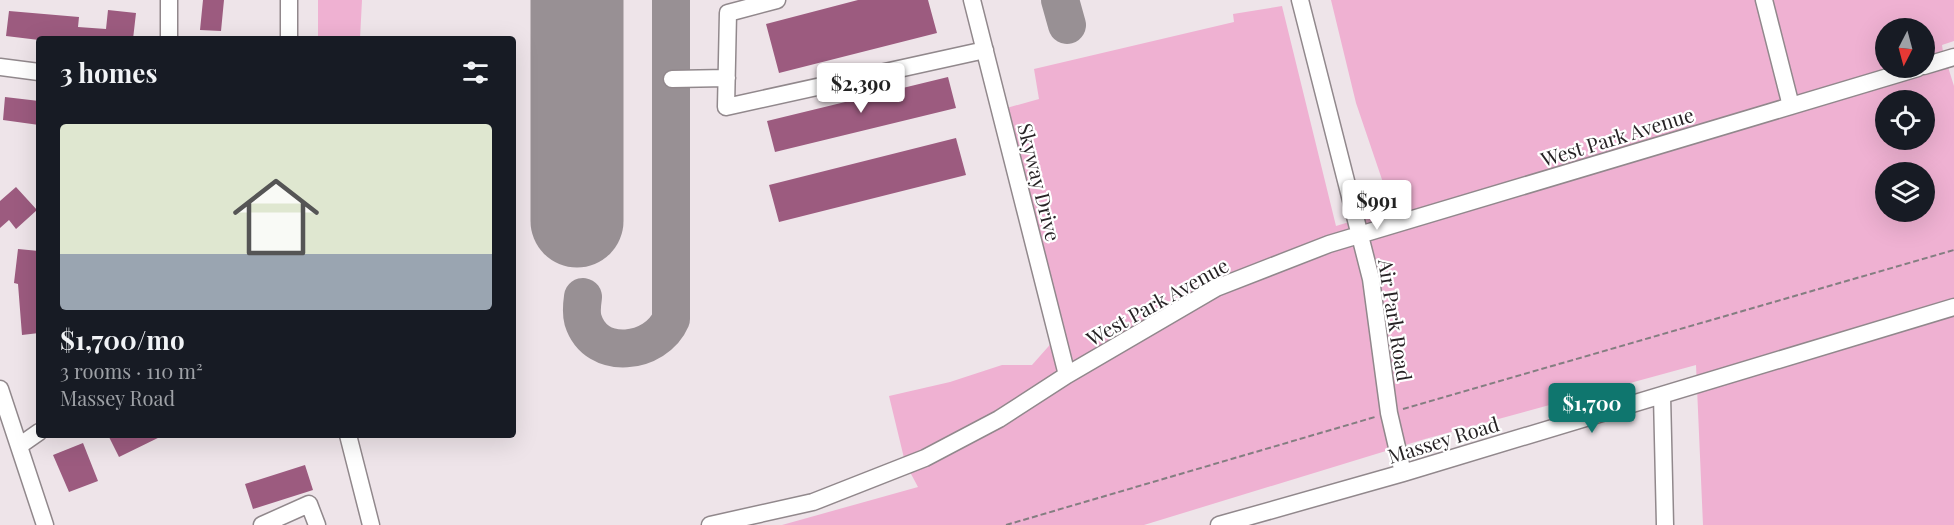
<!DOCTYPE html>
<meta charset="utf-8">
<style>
body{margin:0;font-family:"Playfair Display",serif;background:#242831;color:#f1f3f6;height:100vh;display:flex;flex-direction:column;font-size:22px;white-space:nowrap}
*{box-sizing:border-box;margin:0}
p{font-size:20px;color:#9ea1a6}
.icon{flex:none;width:33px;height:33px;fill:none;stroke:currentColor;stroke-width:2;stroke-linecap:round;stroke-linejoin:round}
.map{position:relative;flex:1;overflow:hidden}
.sheet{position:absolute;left:36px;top:36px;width:480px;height:402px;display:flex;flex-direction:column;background:#171b24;border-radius:6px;box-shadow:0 6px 24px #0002}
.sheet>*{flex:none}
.needle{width:39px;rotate:186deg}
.controls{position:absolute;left:1875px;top:18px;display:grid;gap:12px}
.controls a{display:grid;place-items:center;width:60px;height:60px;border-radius:50%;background:#171b24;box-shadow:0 6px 24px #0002;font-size:30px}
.price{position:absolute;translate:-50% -51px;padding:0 14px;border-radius:6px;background:#fff;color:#222;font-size:20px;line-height:39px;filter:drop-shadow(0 2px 3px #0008)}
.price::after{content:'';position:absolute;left:50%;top:36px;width:18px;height:14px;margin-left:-9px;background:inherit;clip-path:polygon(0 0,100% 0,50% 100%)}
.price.current{background:#0f766e;color:#fff}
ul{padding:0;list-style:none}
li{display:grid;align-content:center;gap:12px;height:318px;padding:0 24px}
li span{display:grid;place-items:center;height:186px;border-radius:6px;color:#555}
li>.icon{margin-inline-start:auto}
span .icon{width:108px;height:108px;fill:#fffc;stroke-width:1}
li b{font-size:26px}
h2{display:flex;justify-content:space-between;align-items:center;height:72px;padding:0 24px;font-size:26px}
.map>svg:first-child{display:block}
.green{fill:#efb1d2;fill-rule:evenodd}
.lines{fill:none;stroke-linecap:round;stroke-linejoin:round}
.taxiway{stroke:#989094;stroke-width:38}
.runway{stroke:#989094;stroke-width:93}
.building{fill:#9c5b7f}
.minor-casing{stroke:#91888c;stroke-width:19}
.path{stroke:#847e81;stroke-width:2;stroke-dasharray:6 3;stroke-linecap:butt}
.minor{stroke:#fff;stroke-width:16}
.labels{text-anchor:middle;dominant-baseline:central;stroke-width:4.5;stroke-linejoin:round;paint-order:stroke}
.street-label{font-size:20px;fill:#272325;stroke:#fff}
</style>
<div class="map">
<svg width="1954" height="525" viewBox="0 0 1954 525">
<rect width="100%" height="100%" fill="#eee4e9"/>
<path class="green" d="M318,0H362L360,39H318Z
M1331,0H1954V41L1942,45L1943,52L1925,57L1924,28H1886V68H1891L1327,236L996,412L904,458L889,396L950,382L1002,365H1032L1063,330L1003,109L1039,99L1034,69L1234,22L1233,14L1282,6L1336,226L1392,209L1356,103Z
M1948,67L1954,86V525H1703L1696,365L1425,439L1144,525H782L918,487L910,472L1218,295L1331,252ZM1886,100H1924V140H1886ZM1886,172H1924V212H1886Z"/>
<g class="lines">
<path class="taxiway" d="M1060,0L1067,25
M583,297C582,304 581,313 583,320C596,362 656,354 671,319V0"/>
<path class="runway" d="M577,0V221"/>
</g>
<path class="building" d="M203,0H224L221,31L200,30Z
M858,0H928L937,33L779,73L766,24Z
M108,10L136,13L133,39L39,40L6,36L9,11L79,17L78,27L106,29Z
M948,77L956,108L775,152L767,121Z
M5,97L39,101V125L3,120Z
M956,138L966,175L779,222L769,185Z
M16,187L37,210L16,229L9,220L0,228V201Z
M18,249L39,251V333L22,335L18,284L14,283Z
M108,435H164L119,457Z
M83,443L98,481L69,492L53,455Z
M305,465L313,490L253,509L245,484Z"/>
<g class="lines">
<defs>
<path id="minor" d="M289,0V39
M777,0L728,13L726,107L985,50
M972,0L1067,375
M1300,0L1371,279L1389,413L1403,473
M1764,0L1791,106
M169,39V0
M1924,66L1954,57
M0,67L39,72
M672,79L727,78
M0,389L45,525
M1662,395L1665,525
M348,435L371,525
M19,446L39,432
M262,525L309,504L317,525
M710,525L813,502L925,458L999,419L1067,375L1216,288L1329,244L1918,68
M1219,525L1403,473L1954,307"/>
</defs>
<use href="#minor" class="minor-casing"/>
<path class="path" d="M1403,409L1954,250
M1006,525L1375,417"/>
<use href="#minor" class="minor"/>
</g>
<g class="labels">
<g class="street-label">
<text transform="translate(1617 136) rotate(-17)">West Park Avenue</text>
<text transform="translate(1040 182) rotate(76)">Skyway Drive</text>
<text transform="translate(1157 301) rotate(-29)">West Park Avenue</text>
<text transform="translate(1396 320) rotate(81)">Air Park Road</text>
<text transform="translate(1443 439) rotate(-17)">Massey Road</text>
</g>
</g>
</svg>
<div class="controls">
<a><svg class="needle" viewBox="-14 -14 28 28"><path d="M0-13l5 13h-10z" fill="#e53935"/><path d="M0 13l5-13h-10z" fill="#9ea1a6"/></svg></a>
<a><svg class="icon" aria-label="locate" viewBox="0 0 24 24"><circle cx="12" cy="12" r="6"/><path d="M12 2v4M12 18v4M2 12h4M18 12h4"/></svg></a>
<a><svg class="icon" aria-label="layers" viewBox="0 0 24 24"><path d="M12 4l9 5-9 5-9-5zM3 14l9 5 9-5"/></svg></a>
</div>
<b class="price" style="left:861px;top:114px">$2,390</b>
<b class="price" style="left:1377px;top:231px">$991</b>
<b class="price current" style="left:1592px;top:434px">$1,700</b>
<section class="sheet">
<h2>3 homes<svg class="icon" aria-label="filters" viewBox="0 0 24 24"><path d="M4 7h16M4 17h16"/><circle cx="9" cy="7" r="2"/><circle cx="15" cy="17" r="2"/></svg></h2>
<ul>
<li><span style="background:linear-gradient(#dfe7d0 70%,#9aa5b1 0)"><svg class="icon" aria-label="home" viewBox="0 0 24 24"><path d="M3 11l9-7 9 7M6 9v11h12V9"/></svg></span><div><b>$1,700/mo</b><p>3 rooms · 110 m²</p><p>Massey Road</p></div></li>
</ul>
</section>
</div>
